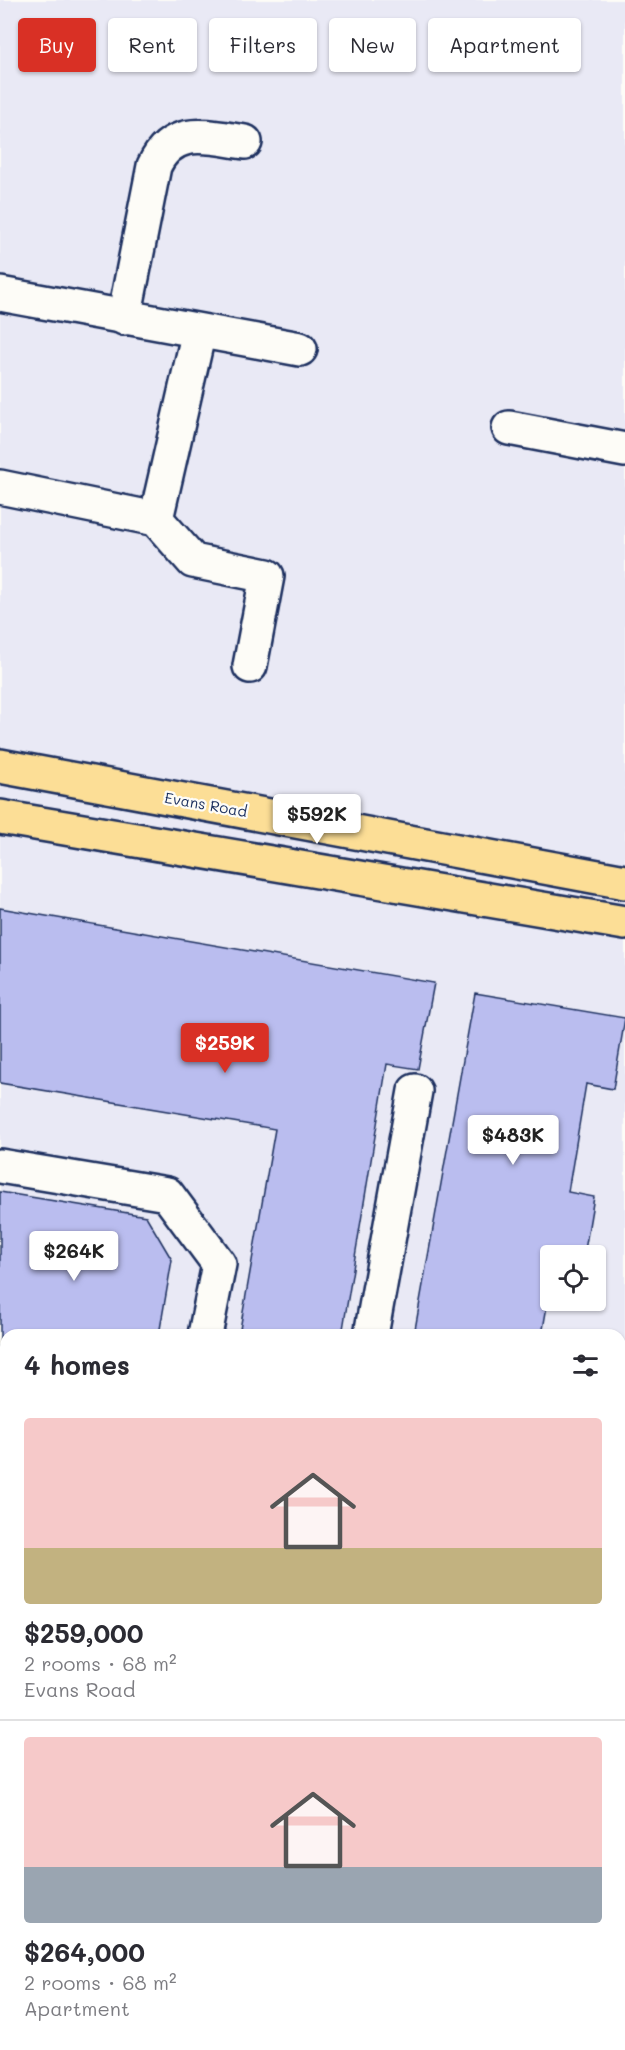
<!DOCTYPE html>
<meta charset="utf-8">
<style>
body{margin:0;font-family:Mali,sans-serif;background:#f2f2f3;color:#2b2b33;height:100vh;display:flex;flex-direction:column;font-size:22px;white-space:nowrap}
*{box-sizing:border-box;margin:0}
p{font-size:20px;color:#7c7c81}
.icon{flex:none;width:33px;height:33px;fill:none;stroke:currentColor;stroke-width:2;stroke-linecap:round;stroke-linejoin:round}
.map{position:relative;flex:1;overflow:hidden}
.panel{position:absolute;left:0px;top:1329px;width:626px;height:722px;display:flex;flex-direction:column;background:#fff;border-radius:18px 18px 0 0;box-shadow:0 2px 4px #0004}
.panel>*{flex:none}
.guide{position:absolute;left:18px;top:18px;width:590px;height:54px;display:flex;gap:12px}
.tools{position:absolute;left:540px;top:1245px;display:grid;gap:12px}
.tools a{display:grid;place-items:center;width:66px;height:66px;border-radius:6px;background:#fff;box-shadow:0 2px 4px #0004;font-size:30px}
.price{position:absolute;translate:-50% -51px;padding:0 14px;border-radius:6px;background:#fff;color:#222;font-size:20px;line-height:39px;filter:drop-shadow(0 2px 3px #0008)}
.price::after{content:'';position:absolute;left:50%;top:36px;width:18px;height:14px;margin-left:-9px;background:inherit;clip-path:polygon(0 0,100% 0,50% 100%)}
.price.selected{background:#d93025;color:#fff}
ul{padding:0;list-style:none}
li{display:grid;align-content:center;gap:12px;height:318px;padding:0 24px}
li+li{border-top:2px solid #e1e1e2}
li span{display:grid;place-items:center;height:186px;border-radius:6px;color:#555}
li>.icon{margin-inline-start:auto}
span .icon{width:108px;height:108px;fill:#fffc;stroke-width:1}
li b{font-size:26px}
h2{display:flex;justify-content:space-between;align-items:center;height:72px;padding:0 24px;font-size:26px}
.chip{padding:0 21px;border-radius:6px;background:#fff;box-shadow:0 2px 4px #0004;font-size:21px;line-height:54px}
.chip.selected{background:#d93025;color:#fff}
.map>svg:first-child{display:block}
.built{fill:#e9e9f5;fill-rule:evenodd}
.building{fill:#babdef;stroke:#1b2f5e;stroke-width:1.5}
.lines{fill:none;stroke-linecap:round;stroke-linejoin:round}
.minor-casing{stroke:#1b2f5e;stroke-width:38}
.major-casing{stroke:#1b2f5e;stroke-width:38}
.minor{stroke:#fdfcf7;stroke-width:33}
.major{stroke:#fcde96;stroke-width:33}
.rail-casing{stroke:#1b2f5e;stroke-width:7}
.rail{stroke:#fdfcf7;stroke-width:4.5;stroke-dasharray:14;stroke-linecap:butt}
.labels{text-anchor:middle;dominant-baseline:central;stroke-width:4.5;stroke-linejoin:round;paint-order:stroke}
.street-label{font-size:15px;fill:#1b2f5e;stroke:#fdfcf7}
</style>
<div class="map">
<svg width="625" height="2050" viewBox="0 0 625 2050">
<rect width="100%" height="100%" fill="#fdfcf7"/>
<filter id="ink" filterUnits="userSpaceOnUse"><feTurbulence type="fractalNoise" baseFrequency=".0167" numOctaves="2"/><feDisplacementMap in="SourceGraphic" scale="12" xChannelSelector="R" yChannelSelector="G"/><feConvolveMatrix kernelMatrix="1 2 1 2 8 2 1 2 1" color-interpolation-filters="sRGB"/></filter>
<g filter="url(#ink)">
<path class="built" d="M0,0H625V2050H0V1706L6,1697V2044H620V1335H6V1677H0ZM550,1256H596V1300H550Z"/>
<path class="building" d="M0,908L434,983L418,1069L387,1064L342,1335H239L275,1129L0,1083Z
M475,993L625,1018L613,1089L586,1084L568,1192L594,1197L584,1256H550V1289L542,1335H414Z
M0,1192L146,1216L172,1260L159,1335H6V1569L0,1568Z
M625,1585V1820L620,1824V1588Z
M625,1864V2031L620,2034V1867Z
M6,1909V2044H252L246,2050H0V1915Z
M583,2044H603L593,2050H586Z"/>
<g class="lines">
<defs>
<path id="minor" d="M0,294L300,349
M124,318L154,166C173,125 208,137 245,142
M509,428L625,450
M0,487L156,519L193,561L267,576L250,666
M156,519L199,331
M0,1166L167,1194L219,1264L205,1335
M371,1335L415,1091
M620,1462L625,1455
M620,1560L625,1556
M0,1648H6
M0,1837L6,1831
M620,1857L625,1854
M493,2050V2044"/>
<path id="major" d="M0,766L625,882
M0,817L625,923"/>
</defs>
<use href="#minor" class="minor-casing"/>
<use href="#major" class="major-casing"/>
<use href="#minor" class="minor"/>
<use href="#major" class="major"/>
<defs>
<path id="rail" d="M620,1800L625,1796
M296,2050L303,2044"/>
</defs>
<use href="#rail" class="rail-casing"/>
<use href="#rail" class="rail"/>
</g>
</g>
<g class="labels">
<g class="street-label">
<text transform="translate(206 804) rotate(10)">Evans Road</text>
</g>
</g>
</svg>
<div class="tools">
<a><svg class="icon" aria-label="locate" viewBox="0 0 24 24"><circle cx="12" cy="12" r="6"/><path d="M12 2v4M12 18v4M2 12h4M18 12h4"/></svg></a>
</div>
<b class="price" style="left:317px;top:845px">$592K</b>
<b class="price selected" style="left:225px;top:1074px">$259K</b>
<b class="price" style="left:513px;top:1166px">$483K</b>
<b class="price" style="left:74px;top:1282px">$264K</b>
<div class="guide">
<a class="chip selected">Buy</a>
<a class="chip">Rent</a>
<a class="chip">Filters</a>
<a class="chip">New</a>
<a class="chip">Apartment</a>
</div>
<section class="panel">
<h2>4 homes<svg class="icon" aria-label="filters" viewBox="0 0 24 24"><path d="M4 7h16M4 17h16"/><circle cx="9" cy="7" r="2"/><circle cx="15" cy="17" r="2"/></svg></h2>
<ul>
<li><span style="background:linear-gradient(#f6c9c9 70%,#c2b280 0)"><svg class="icon" aria-label="home" viewBox="0 0 24 24"><path d="M3 11l9-7 9 7M6 9v11h12V9"/></svg></span><div><b>$259,000</b><p>2 rooms · 68 m²</p><p>Evans Road</p></div></li>
<li><span style="background:linear-gradient(#f6c9c9 70%,#9aa5b1 0)"><svg class="icon" aria-label="home" viewBox="0 0 24 24"><path d="M3 11l9-7 9 7M6 9v11h12V9"/></svg></span><div><b>$264,000</b><p>2 rooms · 68 m²</p><p>Apartment</p></div></li>
</ul>
</section>
</div>
